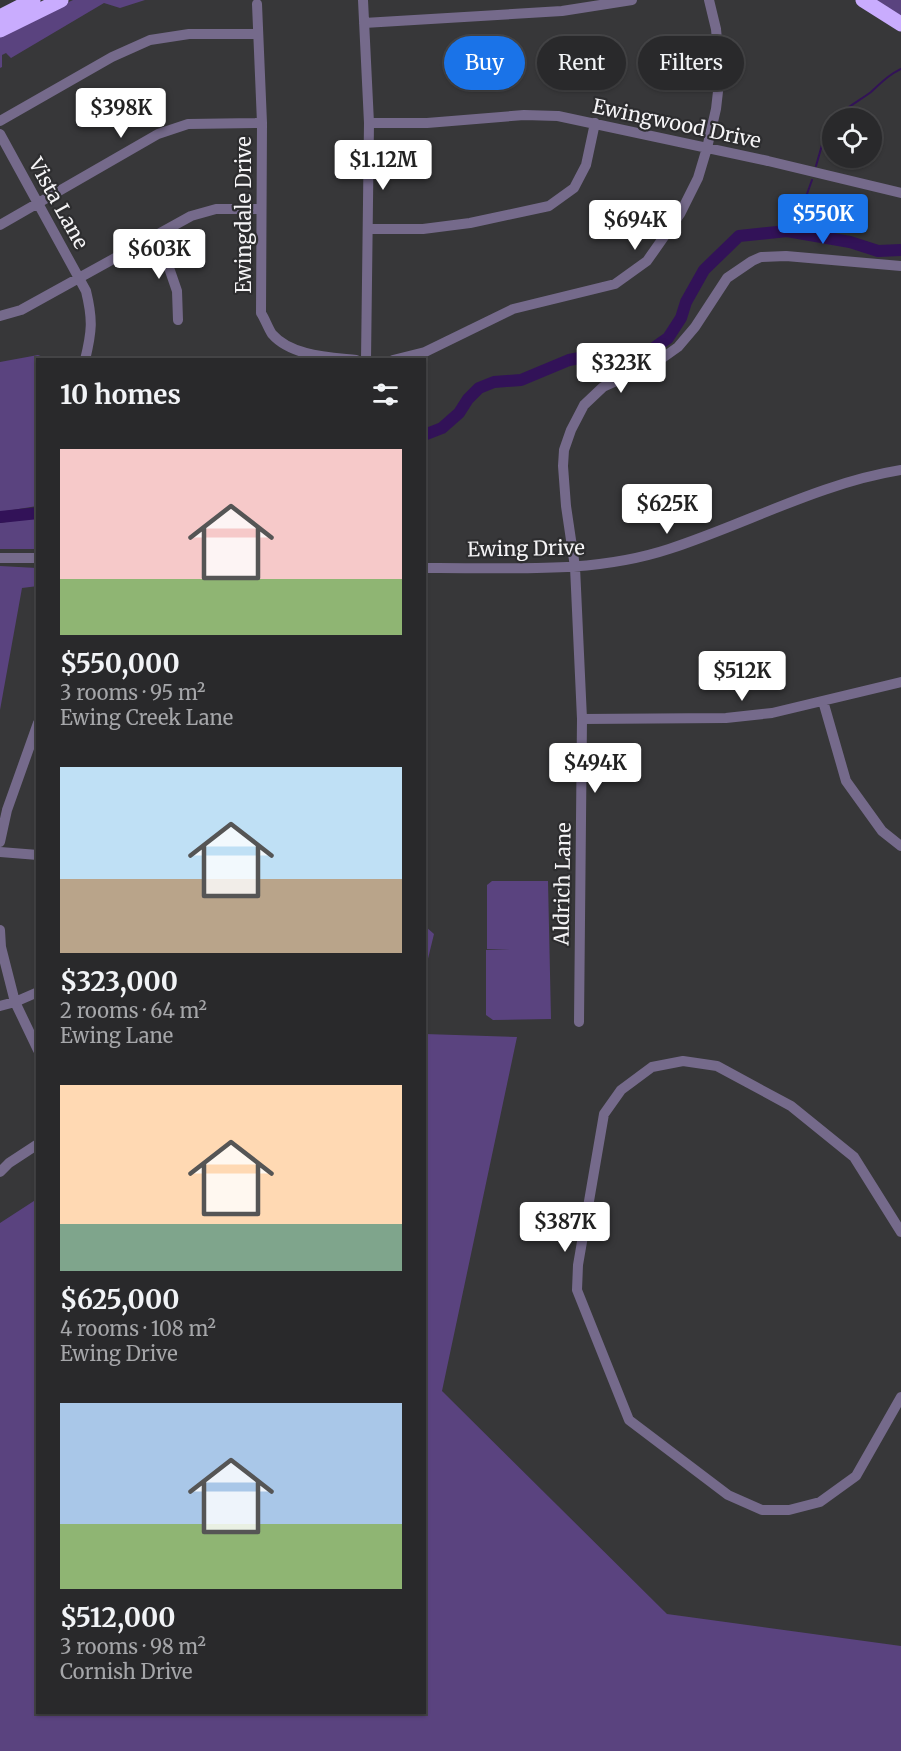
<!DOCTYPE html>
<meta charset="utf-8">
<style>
body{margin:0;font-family:Merriweather,serif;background:#313133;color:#f1f3f6;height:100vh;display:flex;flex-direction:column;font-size:22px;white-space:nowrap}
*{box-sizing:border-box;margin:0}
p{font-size:20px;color:#a5a6a9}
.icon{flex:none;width:33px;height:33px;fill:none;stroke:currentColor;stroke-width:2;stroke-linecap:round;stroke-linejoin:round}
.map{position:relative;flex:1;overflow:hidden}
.details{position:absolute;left:36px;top:358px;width:390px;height:1356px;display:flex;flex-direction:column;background:#29292b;border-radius:0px;box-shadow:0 2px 4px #0004,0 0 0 2px #454547}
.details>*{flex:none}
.guide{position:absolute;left:444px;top:36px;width:366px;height:54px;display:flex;gap:12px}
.fabs{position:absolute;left:822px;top:108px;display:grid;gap:12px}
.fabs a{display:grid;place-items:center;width:60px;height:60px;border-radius:50%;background:#29292b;box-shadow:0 2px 4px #0004,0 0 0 2px #454547;font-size:30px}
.price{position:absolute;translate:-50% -51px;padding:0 14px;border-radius:6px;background:#fff;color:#222;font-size:20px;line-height:39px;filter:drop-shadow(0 2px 3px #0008)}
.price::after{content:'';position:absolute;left:50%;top:36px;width:18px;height:14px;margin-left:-9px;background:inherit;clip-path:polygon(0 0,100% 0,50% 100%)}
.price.selected{background:#1a73e8;color:#fff}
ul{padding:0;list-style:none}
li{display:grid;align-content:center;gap:12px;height:318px;padding:0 24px}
li span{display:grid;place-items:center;height:186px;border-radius:0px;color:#555}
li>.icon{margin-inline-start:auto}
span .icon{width:108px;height:108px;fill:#fffc;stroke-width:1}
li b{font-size:26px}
h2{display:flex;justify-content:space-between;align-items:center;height:72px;padding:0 24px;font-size:26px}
.chip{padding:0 21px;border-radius:27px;background:#29292b;box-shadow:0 2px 4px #0004,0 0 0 2px #454547;font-size:21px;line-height:54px}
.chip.selected{background:#1a73e8;color:#fff}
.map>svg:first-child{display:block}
.green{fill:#5a437f}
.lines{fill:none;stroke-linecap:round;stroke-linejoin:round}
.stream{stroke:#321258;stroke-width:2}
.river{stroke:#321258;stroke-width:12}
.minor{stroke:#756a8b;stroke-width:10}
.highway{stroke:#c9acfe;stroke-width:15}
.labels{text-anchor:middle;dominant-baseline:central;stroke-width:4.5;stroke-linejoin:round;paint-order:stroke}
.street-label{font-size:20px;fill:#f5f4f6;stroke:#2d2d2f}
</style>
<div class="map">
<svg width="901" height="1751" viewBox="0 0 901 1751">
<rect width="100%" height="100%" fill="#373739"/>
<path class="green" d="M73,0H145L120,8L104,3L11,58L6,53L2,55V67L0,68V35Z
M870,0H901V20Z
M38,355L51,360H38L37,506L0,512V362Z
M37,517V549H0V523Z
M0,566L37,568L38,586L22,588L0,710Z
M492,881H548L551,1019L493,1020L486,1015V950L511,949H487V885Z
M425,926L434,934L425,971L424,926Z
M425,1034L517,1037L442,1391L667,1614L901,1646V1751H0V1223L37,1199L38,1713H424Z"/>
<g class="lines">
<path class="stream" d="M836,118C846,107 859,101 871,92C882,82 887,76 901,69
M816,166L822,145L832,126
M787,231L799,216L812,180"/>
<path class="river" d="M424,435L442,428L459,413L468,399L479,388L494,382L521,380L569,360L590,356L630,357L651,350L668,338L681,318L686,302L704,270L739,236L787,231L850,242L878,251L901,250
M0,517L38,513"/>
<path class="minor" d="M363,0L369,123L366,360
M257,4L262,123L261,313C265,319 268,328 272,334C291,356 329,357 356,360
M364,23L562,11L632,0
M0,121L112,57L150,40L189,34H258
M369,123H427L524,115L558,116L768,161L901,193
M0,134L86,291C93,320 92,331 85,360
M0,225L158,134L188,124L262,123
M368,229H423L470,223L549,206L574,188L586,165L595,123
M156,236L167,262L177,291L178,320
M0,316L21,310L191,216L216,209H260
M393,360L425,352L513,309L615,284L647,261L680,214L698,178L707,148L716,109L720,74L716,29L709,0
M0,558H38
M424,568C506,567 590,575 669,549C746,524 820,483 901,470
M823,701L846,781L882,831L901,846
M582,719L726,718L772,713L901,682
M0,842L7,810L38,723
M0,852L38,855
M0,930L1,947L15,1002L38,1050
M0,1006L15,1002L38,992
M579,1022L582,719L575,567L566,506L563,466L564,450L571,430L584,405L603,387L654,364L678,347L695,327L727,278L752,261L761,257L786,256L901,266
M0,1172L9,1163L38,1144
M901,1232L854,1157L791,1106L717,1066L683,1061L652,1067L621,1090L604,1114L578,1265L577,1290L629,1420L728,1495L762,1510H789L820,1502L856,1476L901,1397"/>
<path class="highway" d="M863,0L901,24
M0,17L33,0
M0,30L61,0"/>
</g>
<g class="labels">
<g class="street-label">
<text transform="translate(677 123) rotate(12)">Ewingwood Drive</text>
<text transform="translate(59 203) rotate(61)">Vista Lane</text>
<text transform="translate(243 215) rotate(-90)">Ewingdale Drive</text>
<text transform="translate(526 548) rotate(-1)">Ewing Drive</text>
<text transform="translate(562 884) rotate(-89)">Aldrich Lane</text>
</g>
</g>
</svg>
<div class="fabs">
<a><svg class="icon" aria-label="locate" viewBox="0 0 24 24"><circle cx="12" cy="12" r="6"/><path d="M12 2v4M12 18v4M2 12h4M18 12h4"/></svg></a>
</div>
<b class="price" style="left:121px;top:139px">$398K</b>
<b class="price" style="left:383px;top:191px">$1.12M</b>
<b class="price selected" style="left:823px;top:245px">$550K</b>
<b class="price" style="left:635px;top:251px">$694K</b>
<b class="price" style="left:159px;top:280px">$603K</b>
<b class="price" style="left:621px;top:394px">$323K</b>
<b class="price" style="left:667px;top:535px">$625K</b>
<b class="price" style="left:742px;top:702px">$512K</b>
<b class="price" style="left:595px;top:794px">$494K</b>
<b class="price" style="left:565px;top:1253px">$387K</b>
<div class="guide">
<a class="chip selected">Buy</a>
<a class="chip">Rent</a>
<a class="chip">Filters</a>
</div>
<section class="details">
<h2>10 homes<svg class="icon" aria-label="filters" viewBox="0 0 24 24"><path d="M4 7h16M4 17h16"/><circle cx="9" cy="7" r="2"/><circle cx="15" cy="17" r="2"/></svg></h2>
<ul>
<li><span style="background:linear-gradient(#f6c9c9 70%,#8fb573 0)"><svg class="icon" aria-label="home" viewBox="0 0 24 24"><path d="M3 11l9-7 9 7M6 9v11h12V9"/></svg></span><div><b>$550,000</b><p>3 rooms · 95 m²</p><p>Ewing Creek Lane</p></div></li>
<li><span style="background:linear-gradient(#bfe0f5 60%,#b9a48a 0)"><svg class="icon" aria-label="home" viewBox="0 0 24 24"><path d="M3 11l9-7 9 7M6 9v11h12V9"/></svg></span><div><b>$323,000</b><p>2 rooms · 64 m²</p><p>Ewing Lane</p></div></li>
<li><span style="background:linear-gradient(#ffd9b3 75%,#7fa58c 0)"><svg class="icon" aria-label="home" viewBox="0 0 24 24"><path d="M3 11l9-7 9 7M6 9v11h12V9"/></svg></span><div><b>$625,000</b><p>4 rooms · 108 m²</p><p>Ewing Drive</p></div></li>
<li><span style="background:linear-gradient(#a9c7e8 65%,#8fb573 0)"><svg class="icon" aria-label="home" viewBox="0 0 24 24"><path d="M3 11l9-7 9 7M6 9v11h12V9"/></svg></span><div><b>$512,000</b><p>3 rooms · 98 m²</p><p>Cornish Drive</p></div></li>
</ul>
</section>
</div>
